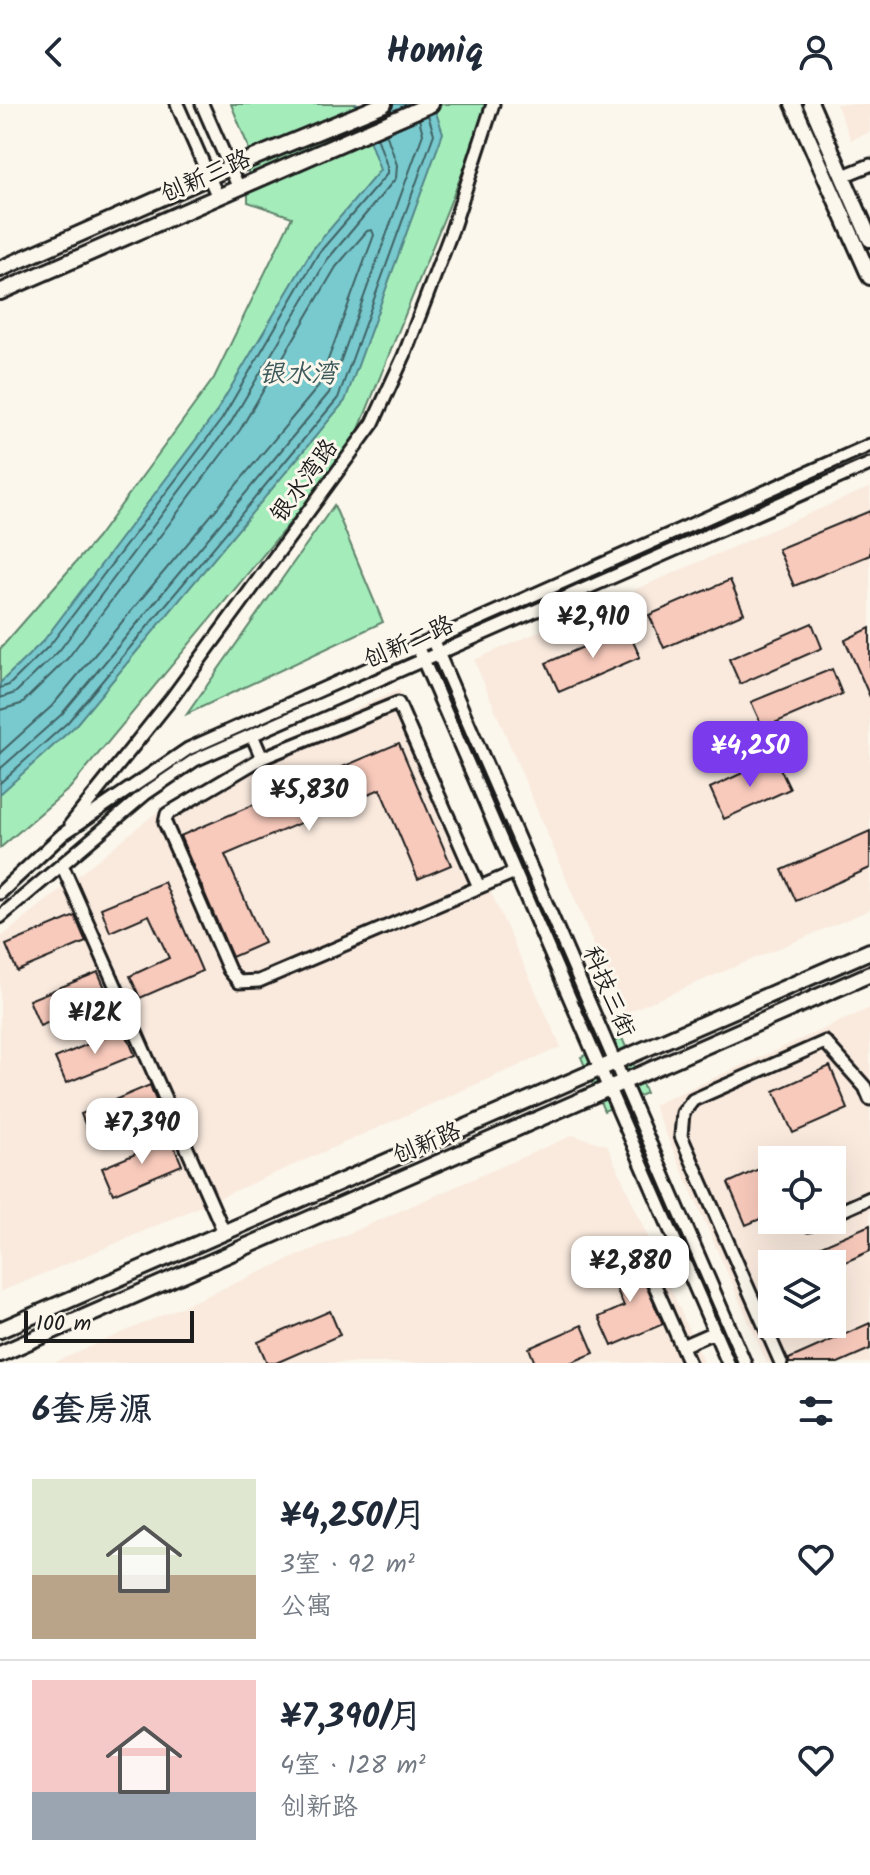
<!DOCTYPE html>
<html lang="zh">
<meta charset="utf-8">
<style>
body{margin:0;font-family:Kalam,"LXGW WenKai TC",sans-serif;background:#f6f6f7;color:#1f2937;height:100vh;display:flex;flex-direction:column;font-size:30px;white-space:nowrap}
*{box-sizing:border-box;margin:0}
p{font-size:26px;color:#747a83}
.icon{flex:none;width:44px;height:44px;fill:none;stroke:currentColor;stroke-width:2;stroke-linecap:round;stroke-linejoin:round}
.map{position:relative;height:1259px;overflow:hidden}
.sheet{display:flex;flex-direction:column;background:#fff;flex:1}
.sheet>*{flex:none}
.buttons{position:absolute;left:758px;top:1042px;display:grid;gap:16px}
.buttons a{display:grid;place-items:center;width:88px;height:88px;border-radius:0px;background:#fff;box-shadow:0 8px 32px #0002;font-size:40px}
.scale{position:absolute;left:24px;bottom:20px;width:170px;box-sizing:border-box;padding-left:8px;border:4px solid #1c1c1c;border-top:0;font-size:22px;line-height:28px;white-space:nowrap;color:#1c1c1c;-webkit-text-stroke:6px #fbf7ec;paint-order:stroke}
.price{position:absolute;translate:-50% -68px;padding:0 18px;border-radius:16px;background:#fff;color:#222;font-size:26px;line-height:52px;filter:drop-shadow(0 2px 4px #0008)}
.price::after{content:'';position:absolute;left:50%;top:48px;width:24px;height:18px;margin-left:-12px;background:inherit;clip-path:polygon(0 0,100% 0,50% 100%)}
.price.active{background:#7c3aed;color:#fff}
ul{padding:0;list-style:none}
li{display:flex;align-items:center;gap:24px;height:200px;padding:0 32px}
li+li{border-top:2px solid #e0e1e3}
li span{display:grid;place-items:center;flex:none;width:224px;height:160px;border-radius:0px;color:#555}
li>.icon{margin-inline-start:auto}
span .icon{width:96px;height:96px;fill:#fffc;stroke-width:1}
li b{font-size:34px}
h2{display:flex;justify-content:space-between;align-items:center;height:96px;padding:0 32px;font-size:34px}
header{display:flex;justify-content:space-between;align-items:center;height:104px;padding:0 32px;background:#fff;font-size:36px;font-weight:600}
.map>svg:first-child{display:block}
.built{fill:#faeade;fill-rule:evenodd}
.green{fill:#a4edbb;stroke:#60846c;stroke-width:2}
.water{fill:#78cacf;stroke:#538487;stroke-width:2}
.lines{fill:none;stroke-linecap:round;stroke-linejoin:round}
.shore{stroke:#416264;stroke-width:2}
.building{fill:#f8cabc;stroke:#1c1c1c;stroke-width:2}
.minor-casing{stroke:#1c1c1c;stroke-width:17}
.major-casing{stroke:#1c1c1c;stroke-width:20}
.minor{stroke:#fbf7ec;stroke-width:11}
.major{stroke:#fbf7ec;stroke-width:14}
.labels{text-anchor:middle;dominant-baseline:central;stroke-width:6;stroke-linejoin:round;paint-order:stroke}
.street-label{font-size:24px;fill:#1c1c1c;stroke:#fbf7ec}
.water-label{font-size:26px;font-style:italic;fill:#3c595b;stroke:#fbf7ec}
</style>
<header><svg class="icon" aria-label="back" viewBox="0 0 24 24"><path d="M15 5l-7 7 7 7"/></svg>Homiq<svg class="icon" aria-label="person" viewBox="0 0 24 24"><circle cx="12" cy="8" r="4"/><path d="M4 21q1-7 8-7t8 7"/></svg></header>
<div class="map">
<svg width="870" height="1259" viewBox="0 0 870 1259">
<rect width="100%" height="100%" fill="#fbf7ec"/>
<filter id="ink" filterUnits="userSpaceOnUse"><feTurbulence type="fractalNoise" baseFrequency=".0125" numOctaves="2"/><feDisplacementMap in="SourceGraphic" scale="16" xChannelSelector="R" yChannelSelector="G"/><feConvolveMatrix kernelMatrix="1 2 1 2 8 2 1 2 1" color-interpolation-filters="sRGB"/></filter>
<g filter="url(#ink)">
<path class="built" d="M836,0H870V28L851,36Z
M870,383V806L623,910L474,556Z
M399,585L561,943L124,1136L0,1188V834L153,711L239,656Z
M870,904V1259H767L653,1001ZM772,1056H832V1116H772ZM772,1160H832V1220H772Z
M573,1031L607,1041L704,1259H53Z"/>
<path class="green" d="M231,0H490L351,345L70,684L0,744V545L97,434L214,274L292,113L248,98V42Z
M334,401L383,518L187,610Z
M622,934L646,989L604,1007L581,953Z"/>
<path class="water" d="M356,0H433L443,29L345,297L74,623L0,690V579L44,536L215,310L312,146L380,66Z"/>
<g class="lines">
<path class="shore" d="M0,584L9,581L50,541L222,315L318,150L387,70V62L377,33
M0,594L15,589L59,547L230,320L327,156L396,74L397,61L386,29
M0,606L21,600L68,554L240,326L336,163L367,127L372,126L374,131L318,283L52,602L0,649
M0,665L61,611L329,289L423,30L419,15
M0,679L68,618L338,294L434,30L428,11"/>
</g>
<path class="building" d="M870,407V451L794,482L778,445Z
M730,476L744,509L664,544L649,511Z
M812,519L822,544L740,580L729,555Z
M627,524L640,553L559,588L546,559Z
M870,524V593L845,536Z
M832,565L842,590L763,624L751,598Z
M399,639L451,761L418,775L380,685L225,751L264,839L232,853L180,732Z
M775,654L790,685L724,715L710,684Z
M870,727V764L796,797L782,766Z
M164,778L202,867L140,894L130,872L169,854L149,811L110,828L101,804Z
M75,812L86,838L17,867L6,841Z
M98,868L109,893L40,922L29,896Z
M124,925L135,951L66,979L55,954Z
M830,962L848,1005L793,1029L774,987Z
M150,981L160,1007L91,1035L81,1010Z
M171,1035L182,1061L113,1090L102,1064Z
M772,1059V1110L746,1121L728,1079Z
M870,1121V1147L832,1164V1160H810L805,1149Z
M633,1152L663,1220L612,1242L599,1213L624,1202L607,1163Z
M330,1207L340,1231L276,1259H267L258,1238Z
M870,1219V1245L838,1259H789V1255Z
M582,1221L594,1249L570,1259H535L529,1244Z"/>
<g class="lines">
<defs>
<path id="minor" d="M177,0L217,91
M202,0L238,82
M843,72L870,61
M432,535L745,1259
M417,542L728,1259
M252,631L262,654
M71,720L171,595L373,319L404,252L452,126L493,0
M62,761L224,1128
M479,783L398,599L262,654L167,710L165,719L229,866L239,878L259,877L515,768
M0,789L63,730L188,645L870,341
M0,813L145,690L195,656L870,360
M832,1111L870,1094
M809,1121L820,1116
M639,1145L689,1259
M682,1242L714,1228
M781,1259L681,1032L683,1009L693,996L825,938L865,983L870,995"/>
<path id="major" d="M793,0L870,173
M811,0L870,135
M0,165L229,64L384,0
M0,188L431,0
M0,1226L870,847
M0,1250L870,870"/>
</defs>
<use href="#minor" class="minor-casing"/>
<use href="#major" class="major-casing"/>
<use href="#minor" class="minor"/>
<use href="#major" class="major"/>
</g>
</g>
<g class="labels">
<g class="street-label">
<text transform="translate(206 73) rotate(-24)">创新三路</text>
<text transform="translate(305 377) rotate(-54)">银水湾路</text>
<text transform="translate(409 539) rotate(-24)">创新二路</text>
<text transform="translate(608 888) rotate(67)">科技三街</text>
<text transform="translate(427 1040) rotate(-23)">创新路</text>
</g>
<g class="water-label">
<text x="298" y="271">银水湾</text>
</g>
</g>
</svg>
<div class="buttons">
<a><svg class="icon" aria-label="locate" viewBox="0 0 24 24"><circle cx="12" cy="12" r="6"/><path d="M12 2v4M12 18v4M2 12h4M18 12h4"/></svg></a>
<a><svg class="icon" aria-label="layers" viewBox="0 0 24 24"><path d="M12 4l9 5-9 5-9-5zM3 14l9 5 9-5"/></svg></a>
</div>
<div class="scale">100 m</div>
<b class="price" style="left:593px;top:556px">¥2,910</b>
<b class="price active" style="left:750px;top:685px">¥4,250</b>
<b class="price" style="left:309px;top:729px">¥5,830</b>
<b class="price" style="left:95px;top:952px">¥12K</b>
<b class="price" style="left:142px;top:1062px">¥7,390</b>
<b class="price" style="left:630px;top:1200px">¥2,880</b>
</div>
<section class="sheet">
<h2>6套房源<svg class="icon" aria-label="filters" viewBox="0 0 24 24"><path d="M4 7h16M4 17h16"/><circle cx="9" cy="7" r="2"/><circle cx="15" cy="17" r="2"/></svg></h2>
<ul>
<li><span style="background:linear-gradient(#dfe7d0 60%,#b9a48a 0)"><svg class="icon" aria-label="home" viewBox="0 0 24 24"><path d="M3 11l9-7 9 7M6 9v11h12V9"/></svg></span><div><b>¥4,250/月</b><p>3室 · 92 m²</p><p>公寓</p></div><svg class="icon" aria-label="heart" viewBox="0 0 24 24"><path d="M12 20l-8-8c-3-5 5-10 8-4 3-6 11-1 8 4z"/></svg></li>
<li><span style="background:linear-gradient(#f6c9c9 70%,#9aa5b1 0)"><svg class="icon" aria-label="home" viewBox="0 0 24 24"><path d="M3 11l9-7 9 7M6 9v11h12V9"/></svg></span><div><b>¥7,390/月</b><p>4室 · 128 m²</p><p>创新路</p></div><svg class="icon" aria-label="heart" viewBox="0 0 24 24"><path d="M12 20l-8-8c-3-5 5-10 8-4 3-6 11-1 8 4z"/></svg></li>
</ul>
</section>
